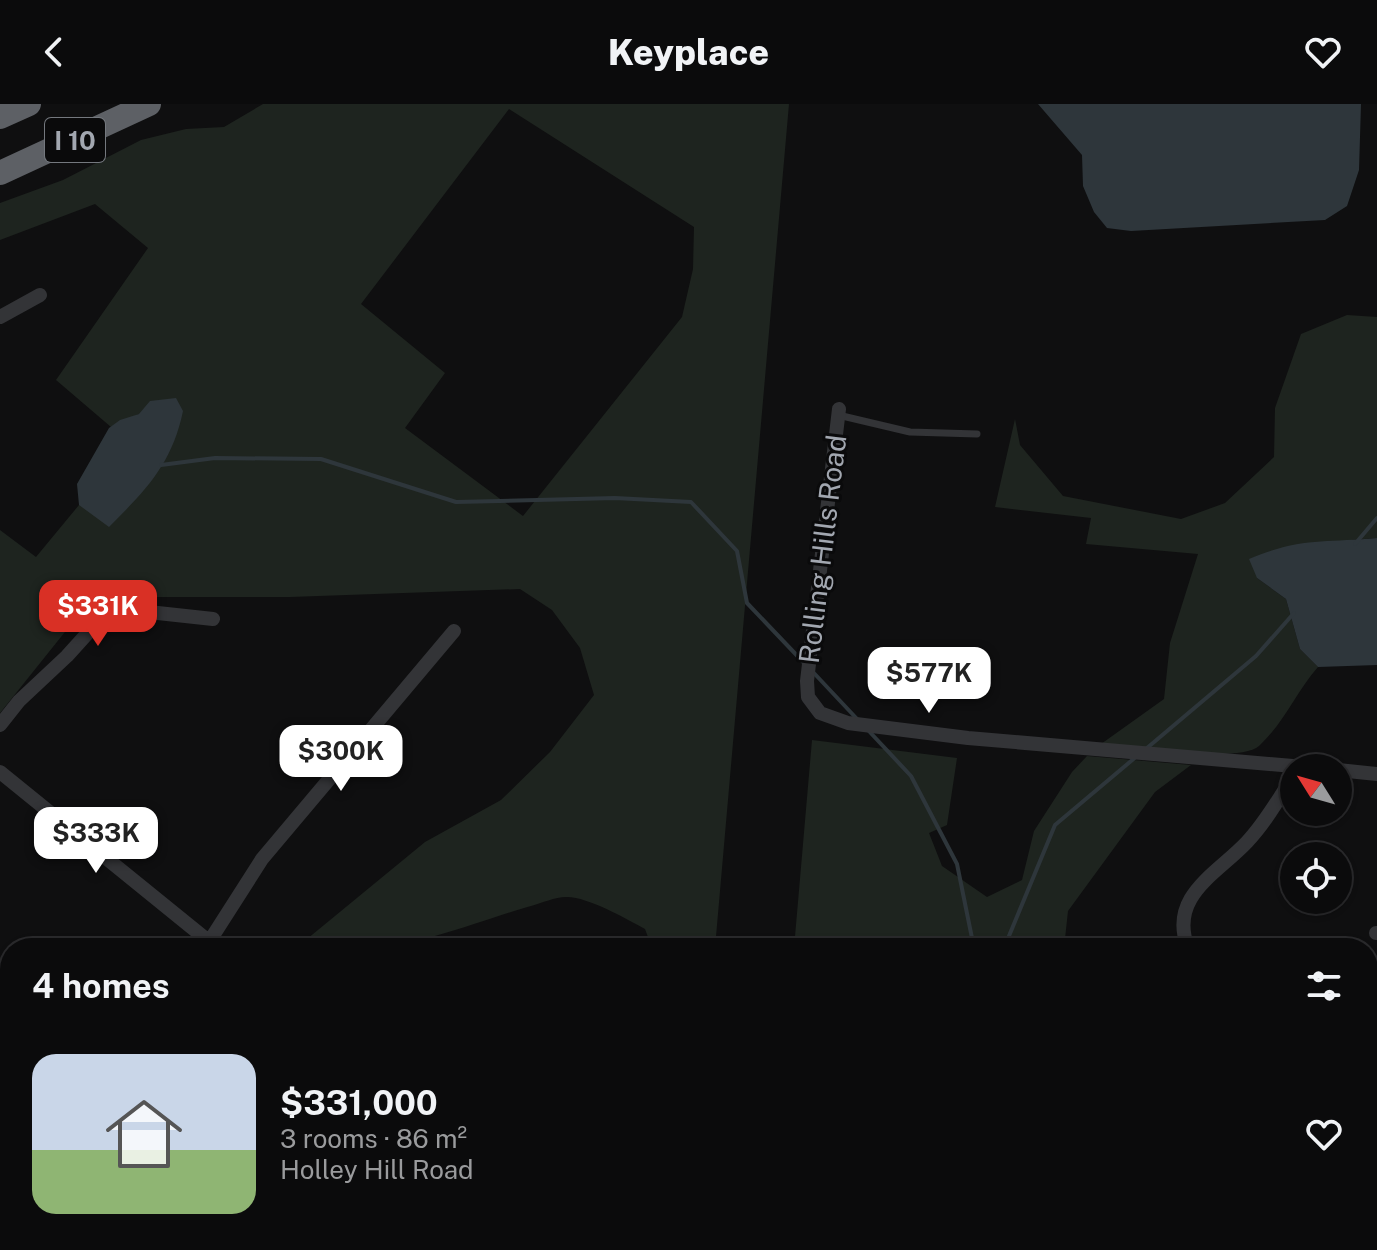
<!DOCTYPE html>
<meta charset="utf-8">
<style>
body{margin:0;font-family:"Public Sans",sans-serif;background:#141415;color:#f1f3f6;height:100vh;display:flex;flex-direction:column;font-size:30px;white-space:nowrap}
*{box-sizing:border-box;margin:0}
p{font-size:26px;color:#9a9b9d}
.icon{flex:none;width:44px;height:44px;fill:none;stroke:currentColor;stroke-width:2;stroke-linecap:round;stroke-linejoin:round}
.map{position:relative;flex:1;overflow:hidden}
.drawer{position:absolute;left:0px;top:834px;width:1378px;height:312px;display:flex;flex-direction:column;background:#0b0b0c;border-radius:32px 32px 0 0;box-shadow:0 2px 6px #0004,0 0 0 2px #2b2b2d}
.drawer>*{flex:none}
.needle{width:52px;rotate:307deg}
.controls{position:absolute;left:1280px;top:650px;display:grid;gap:16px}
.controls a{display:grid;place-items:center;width:72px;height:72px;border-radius:50%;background:#0b0b0c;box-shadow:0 2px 6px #0004,0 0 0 2px #2b2b2d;font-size:40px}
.price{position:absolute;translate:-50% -68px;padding:0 18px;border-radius:16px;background:#fff;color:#222;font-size:26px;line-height:52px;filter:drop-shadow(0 2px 4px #0008)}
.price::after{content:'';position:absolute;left:50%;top:48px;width:24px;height:18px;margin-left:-12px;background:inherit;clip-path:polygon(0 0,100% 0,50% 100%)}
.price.active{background:#d93025;color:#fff}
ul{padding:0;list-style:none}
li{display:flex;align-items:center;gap:24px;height:200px;padding:0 32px}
li span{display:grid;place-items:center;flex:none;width:224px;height:160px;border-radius:24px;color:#555}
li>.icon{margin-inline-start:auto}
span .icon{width:96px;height:96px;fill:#fffc;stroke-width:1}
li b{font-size:34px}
h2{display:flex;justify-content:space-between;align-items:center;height:96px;padding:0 32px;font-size:34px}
header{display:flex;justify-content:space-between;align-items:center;height:104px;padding:0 32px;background:#0b0b0c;font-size:36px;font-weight:800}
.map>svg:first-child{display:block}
.green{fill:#1e241f;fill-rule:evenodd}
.water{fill:#2e363b}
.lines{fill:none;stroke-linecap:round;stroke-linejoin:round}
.stream{stroke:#2e363b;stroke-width:4}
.service{stroke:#333437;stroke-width:7}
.minor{stroke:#333437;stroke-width:14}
.tertiary{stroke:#333437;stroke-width:16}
.motorway{stroke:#5d6065;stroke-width:24}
.labels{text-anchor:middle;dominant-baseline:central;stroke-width:6;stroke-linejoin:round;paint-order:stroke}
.shield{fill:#0a0a0b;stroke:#74787e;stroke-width:2}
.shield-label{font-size:26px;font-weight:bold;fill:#a2a7b0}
.street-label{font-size:28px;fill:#a2a7b0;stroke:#0a0a0b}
</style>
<header><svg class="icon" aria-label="back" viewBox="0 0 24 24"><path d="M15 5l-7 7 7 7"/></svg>Keyplace<svg class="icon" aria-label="heart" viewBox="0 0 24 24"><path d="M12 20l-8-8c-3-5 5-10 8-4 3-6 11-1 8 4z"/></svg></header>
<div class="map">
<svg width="1377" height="1146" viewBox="0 0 1377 1146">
<rect width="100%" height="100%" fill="#0f0f10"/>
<path class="green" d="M263,0H789L715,844H652L645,825C627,815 586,792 566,793C555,793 542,799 531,802C473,818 363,867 307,835L425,738L501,696L550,648L594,591L580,544L552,506L520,485L290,493H93L0,609V426L36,453L79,401L139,310L111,323L56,276L148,144L95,100L0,136V99L63,76L141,36L186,25L224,23ZM509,5L694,123L693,165L682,213L523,412L405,324L445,269L361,200Z
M1347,211L1377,213V434L1352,436L1257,474L1286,495L1300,545L1318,563C1296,588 1284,619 1259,642C1239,660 1130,642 1101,640L1164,595L1170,539L1198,450L1086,440L1091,414L995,403L1015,315L1020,341L1063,392L1181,415L1225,399L1274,353L1275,304L1301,230Z
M812,636L957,654L947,721L929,729L942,762L987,793L1022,776L1034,727L1072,668L1087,652L1191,661L1155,688L1068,807L1064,844H794Z
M1368,1117L1377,1118V1146H932L925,1136H1368Z"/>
<path class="water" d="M1038,0H1361L1359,66L1347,102L1325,116L1131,127L1107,124L1094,108L1083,82L1082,51Z
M176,294L183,307C172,360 146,386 109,423L79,401L77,380L109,324L120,316L139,310L150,297Z
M1377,434V561L1318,563L1300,545L1286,495L1257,474L1249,455C1301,433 1324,439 1377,434Z
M802,1136H873L866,1146H812Z"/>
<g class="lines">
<path class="stream" d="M161,361L215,354L321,355L456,398L615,394L691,398L737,447L747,499L806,561
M1355,440L1377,414
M812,567L858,616
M867,625L911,672L957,760L974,844
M1147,644L1256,552L1294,509
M1004,844L1055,721L1137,652
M1089,1136L1095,1146"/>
<path class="service" d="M838,311L910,328L977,330"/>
<path class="minor" d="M0,213L40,191
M839,305L807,577L808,593L820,609L848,619L968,634L1316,664
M0,621L19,597L67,552L104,511L121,505L213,515
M1338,666L1377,670
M0,668L217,844
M1376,829H1377
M209,838L262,755L454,527
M1188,844C1168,792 1217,770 1247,738C1266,718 1279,694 1294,671
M1368,1016L1377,1025
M577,1136L590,1146"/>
<path class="tertiary" d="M0,1038L10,1046
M121,1136L133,1146"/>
<path class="motorway" d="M0,13L29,0
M0,69L149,0"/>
</g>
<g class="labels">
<rect class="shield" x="45" y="14" width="60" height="44" rx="6"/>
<g class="shield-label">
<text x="75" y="36">I 10</text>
</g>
<g class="street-label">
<text transform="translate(822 445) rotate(-83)">Rolling Hills Road</text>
</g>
</g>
</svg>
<div class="controls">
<a><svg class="needle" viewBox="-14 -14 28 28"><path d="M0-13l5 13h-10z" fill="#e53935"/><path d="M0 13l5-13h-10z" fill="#9a9b9d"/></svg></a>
<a><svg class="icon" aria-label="locate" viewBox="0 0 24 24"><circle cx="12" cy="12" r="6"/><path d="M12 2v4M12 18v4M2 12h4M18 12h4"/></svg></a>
</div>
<b class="price active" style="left:98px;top:544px">$331K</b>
<b class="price" style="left:929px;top:611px">$577K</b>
<b class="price" style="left:341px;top:689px">$300K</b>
<b class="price" style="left:96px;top:771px">$333K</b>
<section class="drawer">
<h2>4 homes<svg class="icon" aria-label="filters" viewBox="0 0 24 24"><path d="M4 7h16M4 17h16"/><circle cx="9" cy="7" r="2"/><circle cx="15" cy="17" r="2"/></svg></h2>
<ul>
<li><span style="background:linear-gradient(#c9d6e8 60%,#8fb573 0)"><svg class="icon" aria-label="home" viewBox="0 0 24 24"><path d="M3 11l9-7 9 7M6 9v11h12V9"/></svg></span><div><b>$331,000</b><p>3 rooms · 86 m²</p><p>Holley Hill Road</p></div><svg class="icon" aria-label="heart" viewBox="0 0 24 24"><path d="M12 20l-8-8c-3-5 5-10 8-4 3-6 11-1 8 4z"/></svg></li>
</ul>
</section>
</div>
